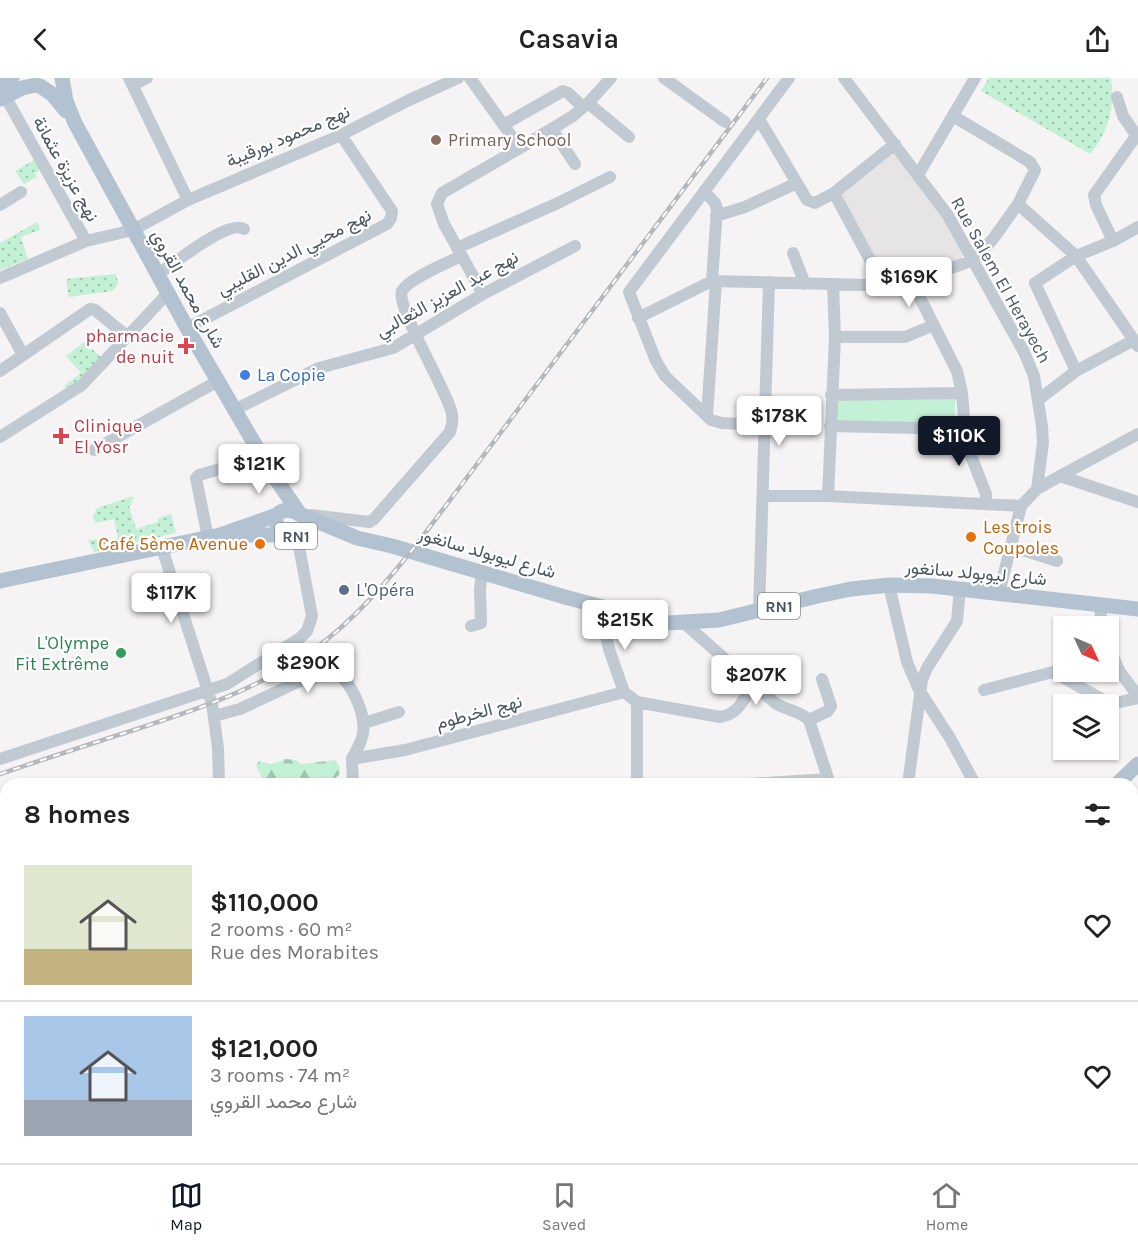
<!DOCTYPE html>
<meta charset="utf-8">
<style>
body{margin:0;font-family:Karla,Vazirmatn,sans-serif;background:#f2f2f2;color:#222;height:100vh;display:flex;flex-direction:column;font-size:22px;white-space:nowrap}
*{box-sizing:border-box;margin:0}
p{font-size:20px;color:#767676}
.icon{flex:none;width:33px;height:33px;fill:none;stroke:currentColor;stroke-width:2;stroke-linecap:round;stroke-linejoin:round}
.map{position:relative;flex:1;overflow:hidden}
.side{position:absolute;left:0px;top:700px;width:1138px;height:386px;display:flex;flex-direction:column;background:#fff;border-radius:18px 18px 0 0;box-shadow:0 2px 4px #0004}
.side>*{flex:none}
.needle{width:39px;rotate:134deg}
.fabs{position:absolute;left:1053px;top:538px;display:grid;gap:12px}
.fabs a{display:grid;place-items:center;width:66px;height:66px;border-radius:0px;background:#fff;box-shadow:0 2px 4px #0004;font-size:30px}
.price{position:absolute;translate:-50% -51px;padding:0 14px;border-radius:6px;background:#fff;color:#222;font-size:20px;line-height:39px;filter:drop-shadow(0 2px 3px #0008)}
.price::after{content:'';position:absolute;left:50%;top:36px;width:18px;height:14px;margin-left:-9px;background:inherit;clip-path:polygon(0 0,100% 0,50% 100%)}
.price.active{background:#111827;color:#fff}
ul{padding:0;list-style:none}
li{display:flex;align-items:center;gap:18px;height:150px;padding:0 24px}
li+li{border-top:2px solid #e0e0e0}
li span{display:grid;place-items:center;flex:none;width:168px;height:120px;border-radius:0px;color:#555}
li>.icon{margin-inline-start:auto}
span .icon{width:72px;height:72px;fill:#fffc;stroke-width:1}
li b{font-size:26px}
h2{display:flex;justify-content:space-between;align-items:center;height:72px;padding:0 24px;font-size:26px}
header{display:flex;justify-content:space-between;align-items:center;height:78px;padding:0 24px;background:#fff;font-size:27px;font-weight:600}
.dock{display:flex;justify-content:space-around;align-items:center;height:84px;border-top:2px solid #e0e0e0;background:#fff;font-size:16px;color:#767676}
.dock a{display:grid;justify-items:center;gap:3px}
.dock .active{color:#111827}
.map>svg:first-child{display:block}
.commercial{fill:#fdf9ef}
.education{fill:#e6e4e5}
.grass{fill:url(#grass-dots)}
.forest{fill:url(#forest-firs)}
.park{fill:#c3f1d5}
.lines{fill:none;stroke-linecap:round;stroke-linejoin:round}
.minor{stroke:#c1cad2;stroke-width:12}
.major{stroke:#b3c2d1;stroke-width:15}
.rail-casing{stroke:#b5b8bd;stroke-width:4.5}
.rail{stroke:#fff;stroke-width:2;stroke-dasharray:7;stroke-linecap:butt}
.education-dot{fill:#8d6e63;stroke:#fff;stroke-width:2}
.health-dot{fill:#e0444e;stroke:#fff;stroke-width:2}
.shop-dot{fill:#3f7fe0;stroke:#fff;stroke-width:2}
.food-dot{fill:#e8710a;stroke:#fff;stroke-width:2}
.service-dot{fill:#5c6f8a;stroke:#fff;stroke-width:2}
.leisure-dot{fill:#2e9e5b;stroke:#fff;stroke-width:2}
.labels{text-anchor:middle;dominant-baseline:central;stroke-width:4.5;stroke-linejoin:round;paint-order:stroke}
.shield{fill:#fff;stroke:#808990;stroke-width:1.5}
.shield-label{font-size:16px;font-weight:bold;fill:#4a5661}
.street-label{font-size:18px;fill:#4a5661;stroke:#fff}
.education-label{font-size:18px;fill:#785e54;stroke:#fff;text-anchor:start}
.health-label{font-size:18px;fill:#be3a42;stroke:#fff;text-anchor:end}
.shop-label{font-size:18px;fill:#366cbe;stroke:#fff;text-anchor:start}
.food-label{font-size:18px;fill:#c56008;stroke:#fff;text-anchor:start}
.service-label{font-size:18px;fill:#4e5e75;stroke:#fff;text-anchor:start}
.leisure-label{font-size:18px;fill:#27864d;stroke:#fff;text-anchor:end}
</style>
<header><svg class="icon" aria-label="back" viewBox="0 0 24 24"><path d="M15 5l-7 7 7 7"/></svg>Casavia<svg class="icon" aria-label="share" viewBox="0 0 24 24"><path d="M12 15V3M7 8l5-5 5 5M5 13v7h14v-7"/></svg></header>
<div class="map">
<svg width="1138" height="1085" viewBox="0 0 1138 1085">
<defs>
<pattern id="grass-dots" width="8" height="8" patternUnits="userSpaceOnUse" patternTransform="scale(1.5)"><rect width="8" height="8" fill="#c3f1d5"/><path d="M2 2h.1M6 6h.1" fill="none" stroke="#a0c6b0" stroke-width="1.8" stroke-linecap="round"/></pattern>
<pattern id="forest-firs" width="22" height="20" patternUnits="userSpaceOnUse" patternTransform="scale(1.5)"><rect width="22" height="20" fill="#c3f1d5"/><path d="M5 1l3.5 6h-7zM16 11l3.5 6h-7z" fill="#a0c6b0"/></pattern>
</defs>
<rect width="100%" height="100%" fill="#f5f3f3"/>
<path class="commercial" d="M1133,800L1138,804V1085H965V1080H1132Z"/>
<path class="education" d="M892,73L942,138L963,177L961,182L905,199H892L882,192L840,114Z
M0,1044L6,1045V1080H29V1085H0Z
M201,1080H303V1085H201Z"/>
<path class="grass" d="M989,0H1111C1115,29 1109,54 1090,76L981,13Z
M36,81L42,91L35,95L37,99L24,106L15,93Z
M37,144L40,152L21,159L28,181L0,192V165Z
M116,196L118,205L113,213L69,219L66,201Z
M84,264L90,272L92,271L102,280L79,305L68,312L64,308L81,295L66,278Z
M133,418L134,421L131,422L132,426L129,428L136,451L158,444V440L171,436L176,455L94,474L88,462L101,461L102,464L118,460L114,441L95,445L93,437L96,434L95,431Z"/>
<path class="forest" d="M285,681L296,682L301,686L336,682L340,690L339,697L334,701L287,706H267L263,702L256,687L259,683L272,686Z"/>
<path class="park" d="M835,321H955V344L835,345Z
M1134,808L1138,811V865L1133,862Z"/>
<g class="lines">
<path class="minor" d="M129,0L188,122
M470,0L520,70L442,115L437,126L444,146L483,216
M664,0L725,44
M844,0L947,136L1024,274L1034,298L1042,348L1043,365L1037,411L1021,428L999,515
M133,7L147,0
M1117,19L1123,38L1138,60
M588,25L629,59
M759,41L807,122L815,125L834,115
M503,47L563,13L568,15L583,29
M552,51L575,86
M520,70L573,38L588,25L611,0
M918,97L975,0
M704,113L715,125L717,131L712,203
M1018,126L1076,178L1138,268
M0,127L21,114
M716,138L745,129L797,105
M86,163L133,152L188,122L341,57L409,22L458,0
M1113,163L1096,127L1094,117L1136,58
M457,170L558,125L610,99
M793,175L805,206
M158,196C174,186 228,141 244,151
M0,200L86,163L5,18
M914,202L918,216L957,293L962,315L966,365L986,416V425
M883,206L834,115L895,66
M0,235L23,277
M638,240L712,203L869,207L914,202L963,186L973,182L993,161L1018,126L1035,92L1030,84L953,38
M187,250L387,146L391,140L392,133L341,57
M835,259H905L934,247
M0,293L90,231L95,232L128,259
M1076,293L1035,205L1076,178L1113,163L1138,149
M831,317L962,315
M1038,322L1076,293L1134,262
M234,332L319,290L393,270L483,216L575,168
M707,338L716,203
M764,347L722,345L711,342L665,298L656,283L629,214L789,0
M830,348L963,351
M0,359L82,307L168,215
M94,372L218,303
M1060,398L1138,356
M1037,411L1060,398L1138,424
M763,418H828L1021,428
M828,418L835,259L833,207
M311,437L369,444L374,441L450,354C452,348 453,343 452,336C448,313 395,229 402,213C409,200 448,185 461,178
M208,460L196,400L199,397L251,382L261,377
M1010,468L1057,483
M162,470L212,626L218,670L219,706
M889,507L907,584L919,612L950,660L975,706
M1099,526L1103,549
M614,532L607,561L609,571L624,614L637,624V706
M759,533L769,204
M684,545L775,625C786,632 800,633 809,642L830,706
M471,548L481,545L480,511L482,494
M1108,568L1120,594L1138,618
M984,612L1053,594L1111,626L1138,620
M637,624L720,639C739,636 744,621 753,605
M214,638L240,631L317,595C324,593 330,591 336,595C352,604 366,637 363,655C362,664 356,673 352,681
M809,642L828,633L831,628L822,601
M364,645L399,634
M1063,671H1064
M0,681L227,606L300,560L307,553L312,538L297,458
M353,706L352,681L405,672L624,614
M749,706L828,701
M908,706L922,602L927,590L957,543L960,510
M0,812L6,815
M0,939L6,940
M0,1007L6,1008
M72,1080L73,1085
M116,1080V1085
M354,1080V1085
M398,1080L399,1085
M553,1080L596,1085
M194,1085V1080
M447,1085V1080
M477,1085L478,1080
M666,1085L667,1080"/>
<path class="major" d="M62,0L66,23L75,45L187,250L271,394L300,436
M40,8L52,16L66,33
M0,10L12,0
M0,21L22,10L36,7
M287,432L296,434L305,440L307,449C295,476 257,437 287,432Z
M302,437L357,460L392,468L565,519L651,542L668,545L719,542L818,518L851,511L889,507L932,508L1138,531
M235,457H289
M0,503L220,457L277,437
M1117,706L1138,686
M792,1085L797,1080"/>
<defs>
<path id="rail" d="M0,696C45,681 90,666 134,652C195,632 256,612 309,575C353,544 387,504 420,462L767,0"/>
</defs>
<use href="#rail" class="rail-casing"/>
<use href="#rail" class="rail"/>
</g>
<circle class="education-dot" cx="436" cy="62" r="6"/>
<g class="health-dot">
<path d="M183 259h6v6h6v6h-6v6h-6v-6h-6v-6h6z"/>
<path d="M58 349h6v6h6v6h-6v6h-6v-6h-6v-6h6z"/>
</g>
<circle class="shop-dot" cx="245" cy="297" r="6"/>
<g class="food-dot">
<circle cx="971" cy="459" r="6"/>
<circle cx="260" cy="466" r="6"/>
</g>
<circle class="service-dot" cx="344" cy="512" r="6"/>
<circle class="leisure-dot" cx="121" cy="575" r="6"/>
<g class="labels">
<g class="shield">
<rect x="275" y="445" width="42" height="26" rx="4.5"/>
<rect x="758" y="515" width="42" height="26" rx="4.5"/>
</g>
<g class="shield-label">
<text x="296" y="458">RN1</text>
<text x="779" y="528">RN1</text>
</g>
<g class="street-label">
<text transform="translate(288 58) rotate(-23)">نهج محمود بورقيبة</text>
<text transform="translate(66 91) rotate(61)">نهج عزيزة عثمانة</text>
<text transform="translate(294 174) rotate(-27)">نهج محيي الدين القليبي</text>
<text transform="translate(1001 202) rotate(61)">Rue Salem El Herayech</text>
<text transform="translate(188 211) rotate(61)">شارع محمد القروي</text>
<text transform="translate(447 216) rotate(-29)">نهج عبد العزيز الثعالبي</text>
<text transform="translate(487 475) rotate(16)">شارع ليوبولد سانغور</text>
<text transform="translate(976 495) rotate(5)">شارع ليوبولد سانغور</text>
<text transform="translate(479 634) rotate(-15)">نهج الخرطوم</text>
</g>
<g class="education-label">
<text x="448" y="62">Primary School</text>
</g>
<g class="health-label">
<text x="174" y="258">pharmacie<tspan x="174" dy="21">de nuit</tspan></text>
<text x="74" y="348" text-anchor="start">Clinique<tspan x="74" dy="21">El Yosr</tspan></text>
</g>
<g class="shop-label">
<text x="257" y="297">La Copie</text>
</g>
<g class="food-label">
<text x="983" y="449">Les trois<tspan x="983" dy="21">Coupoles</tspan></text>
<text x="248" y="466" text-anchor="end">Café 5ème Avenue</text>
</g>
<g class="service-label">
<text x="356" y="512">L'Opéra</text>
</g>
<g class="leisure-label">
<text x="109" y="565">L'Olympe<tspan x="109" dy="21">Fit Extrême</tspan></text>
</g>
</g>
</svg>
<div class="fabs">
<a><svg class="needle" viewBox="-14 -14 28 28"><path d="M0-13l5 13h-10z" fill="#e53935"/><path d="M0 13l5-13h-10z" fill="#767676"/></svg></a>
<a><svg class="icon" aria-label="layers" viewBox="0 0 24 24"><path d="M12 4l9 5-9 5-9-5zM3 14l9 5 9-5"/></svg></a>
</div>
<b class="price" style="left:909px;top:230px">$169K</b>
<b class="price" style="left:779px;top:369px">$178K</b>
<b class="price active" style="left:959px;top:389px">$110K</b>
<b class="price" style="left:259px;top:417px">$121K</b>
<b class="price" style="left:171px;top:546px">$117K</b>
<b class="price" style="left:625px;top:573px">$215K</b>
<b class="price" style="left:308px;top:616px">$290K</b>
<b class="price" style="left:756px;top:628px">$207K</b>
<section class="side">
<h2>8 homes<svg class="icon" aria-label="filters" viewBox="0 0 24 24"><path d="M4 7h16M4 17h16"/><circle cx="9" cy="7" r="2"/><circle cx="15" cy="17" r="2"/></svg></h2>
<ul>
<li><span style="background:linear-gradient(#dfe7d0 70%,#c2b280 0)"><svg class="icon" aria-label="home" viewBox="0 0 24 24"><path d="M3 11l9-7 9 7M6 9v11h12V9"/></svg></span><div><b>$110,000</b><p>2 rooms · 60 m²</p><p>Rue des Morabites</p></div><svg class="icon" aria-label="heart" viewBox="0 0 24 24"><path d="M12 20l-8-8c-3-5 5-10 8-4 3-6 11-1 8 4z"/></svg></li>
<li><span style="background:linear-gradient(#a9c7e8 70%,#9aa5b1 0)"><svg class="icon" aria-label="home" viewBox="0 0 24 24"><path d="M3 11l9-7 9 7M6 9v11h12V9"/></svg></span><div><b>$121,000</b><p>3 rooms · 74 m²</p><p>شارع محمد القروي</p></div><svg class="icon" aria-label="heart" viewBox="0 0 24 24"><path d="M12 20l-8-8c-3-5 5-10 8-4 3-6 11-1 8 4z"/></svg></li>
</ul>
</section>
</div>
<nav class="dock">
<a class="active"><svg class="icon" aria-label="map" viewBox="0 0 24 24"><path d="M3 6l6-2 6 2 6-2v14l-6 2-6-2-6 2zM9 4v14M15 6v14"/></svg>Map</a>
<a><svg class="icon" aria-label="saved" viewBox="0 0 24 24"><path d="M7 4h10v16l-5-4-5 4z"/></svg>Saved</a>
<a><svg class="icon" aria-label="home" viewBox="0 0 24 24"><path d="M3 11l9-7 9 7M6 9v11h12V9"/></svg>Home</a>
</nav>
